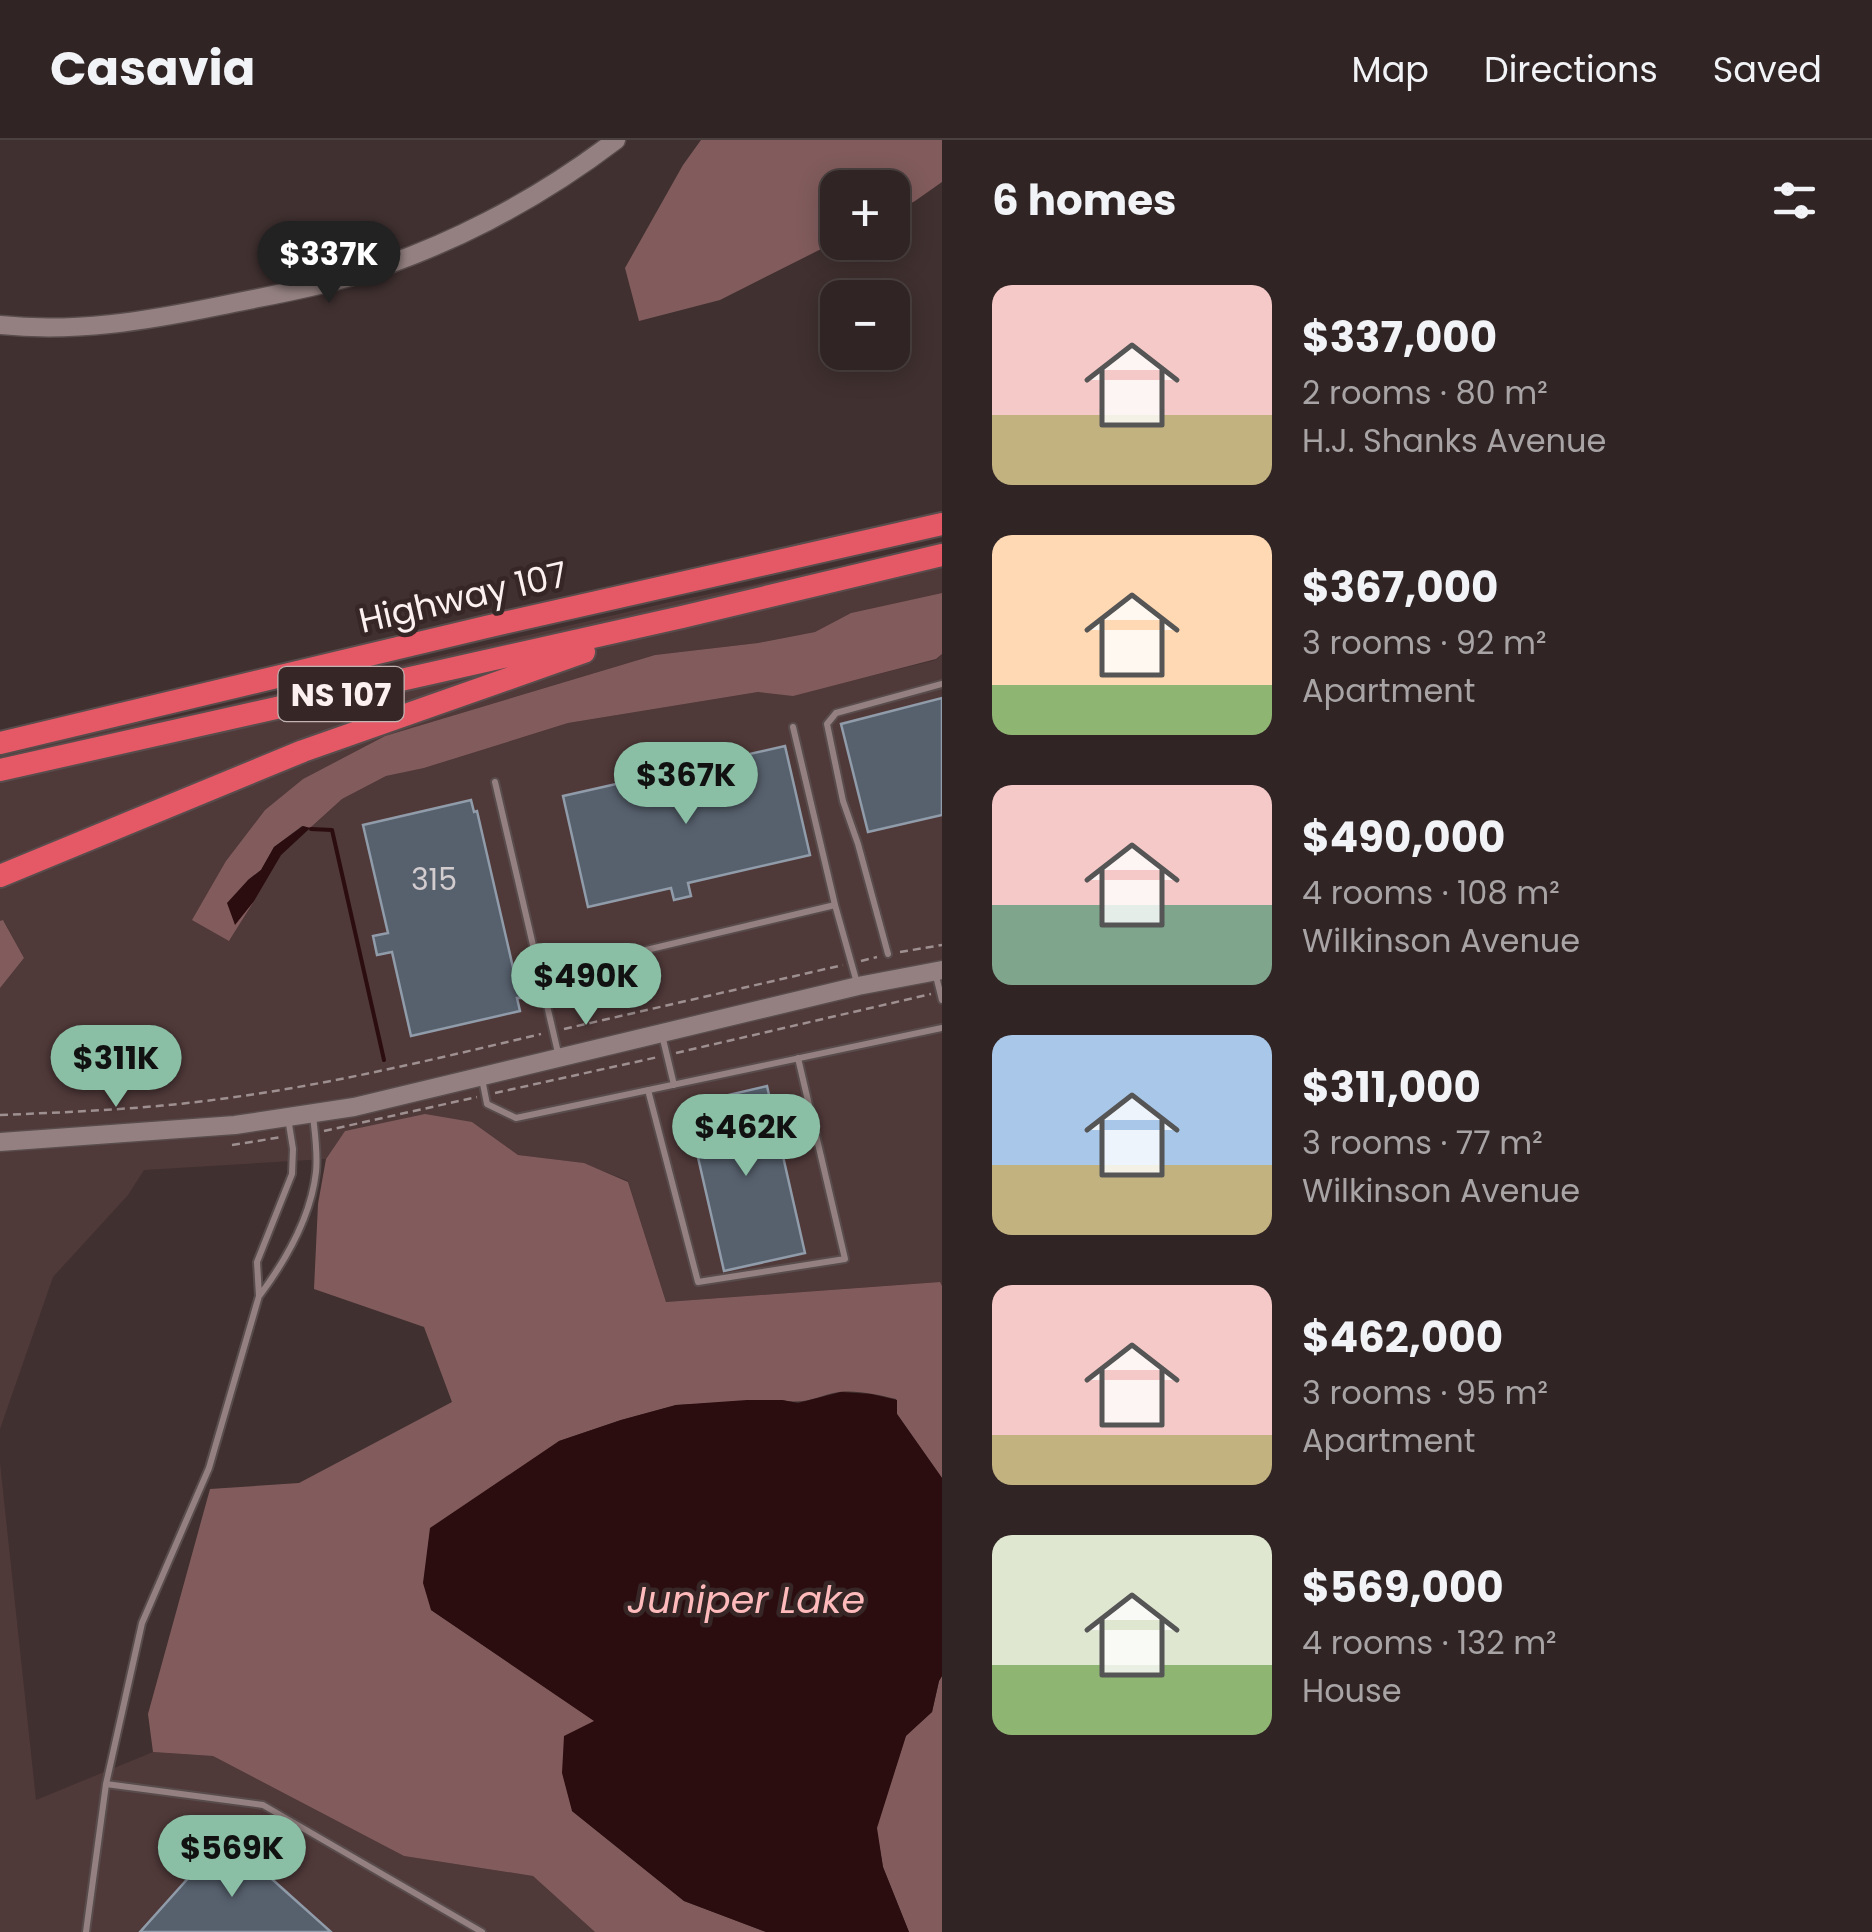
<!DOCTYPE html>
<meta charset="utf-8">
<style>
body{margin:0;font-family:Poppins,sans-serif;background:#382c2c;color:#f1f3f6;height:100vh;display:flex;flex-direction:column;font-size:38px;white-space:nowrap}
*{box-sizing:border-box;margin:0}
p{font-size:32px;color:#a8a4a6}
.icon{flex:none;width:55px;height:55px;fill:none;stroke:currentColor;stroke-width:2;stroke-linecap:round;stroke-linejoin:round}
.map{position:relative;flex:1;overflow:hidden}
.details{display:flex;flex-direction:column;background:#302424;width:930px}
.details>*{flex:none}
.controls{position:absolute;left:820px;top:30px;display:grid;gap:20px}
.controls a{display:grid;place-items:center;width:90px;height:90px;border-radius:20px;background:#302424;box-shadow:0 5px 25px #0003,0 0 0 2px #4b4141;font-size:50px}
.price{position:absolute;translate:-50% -85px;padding:0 22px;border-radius:35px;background:#8abfa5;color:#111;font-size:32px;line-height:65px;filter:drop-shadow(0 2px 5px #0008)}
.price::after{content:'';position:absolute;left:50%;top:60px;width:30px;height:22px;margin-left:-15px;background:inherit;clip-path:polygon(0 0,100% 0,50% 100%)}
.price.selected{background:#222;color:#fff}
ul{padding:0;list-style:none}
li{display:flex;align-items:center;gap:30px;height:250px;padding:0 50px}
li span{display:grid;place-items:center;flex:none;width:280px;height:200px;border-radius:20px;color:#555}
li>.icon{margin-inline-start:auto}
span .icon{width:120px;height:120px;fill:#fffc;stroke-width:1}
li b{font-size:42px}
h2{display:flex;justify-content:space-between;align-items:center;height:120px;padding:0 50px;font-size:42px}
header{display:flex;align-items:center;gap:60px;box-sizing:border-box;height:140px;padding:0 50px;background:#302424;border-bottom:2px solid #4b4141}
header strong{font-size:48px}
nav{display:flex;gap:55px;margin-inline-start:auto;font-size:35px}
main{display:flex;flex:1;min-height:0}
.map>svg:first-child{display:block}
.built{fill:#503939}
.forest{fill:#825c5d}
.water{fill:#2b0c0f}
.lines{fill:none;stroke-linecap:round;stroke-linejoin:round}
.stream{stroke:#2b0c0f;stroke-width:4}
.building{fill:#57616e;stroke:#919caa;stroke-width:2.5}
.lane-casing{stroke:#594c4c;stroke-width:10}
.secondary-casing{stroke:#594c4c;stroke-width:21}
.highway-casing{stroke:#594c4c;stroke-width:26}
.path{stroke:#9e9090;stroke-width:2.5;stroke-dasharray:8 5;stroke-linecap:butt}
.lane{stroke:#948080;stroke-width:6}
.secondary{stroke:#948080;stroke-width:18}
.highway{stroke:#e55966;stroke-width:22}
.labels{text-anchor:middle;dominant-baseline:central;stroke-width:9;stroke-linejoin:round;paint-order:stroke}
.number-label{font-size:30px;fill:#d3cdd0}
.shield{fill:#362626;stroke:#c1b4b3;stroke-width:2.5}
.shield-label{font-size:32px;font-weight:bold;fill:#fcf1f0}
.street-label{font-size:35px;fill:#fcf1f0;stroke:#362626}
.water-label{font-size:38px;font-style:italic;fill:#ffbabb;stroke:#362626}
</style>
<header>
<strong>Casavia</strong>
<nav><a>Map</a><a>Directions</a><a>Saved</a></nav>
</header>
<main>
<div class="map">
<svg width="942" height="1792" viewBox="0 0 942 1792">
<rect width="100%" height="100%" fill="#403030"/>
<path class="built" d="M942,405V453L851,473L815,492L758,503L655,515L385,596L303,639L265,670L226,721L230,800L281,715L342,659L386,636L424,628L568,583L758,552L793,555L936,520L942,514V1146L939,1142L666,1162L628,1041L583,1023L518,1015L472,982L345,991L326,1019L144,1030L128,1055L53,1137L0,1289V848L24,818L4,781H0V605L171,578L666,463Z
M0,1323L36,1660L153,1612L213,1616L404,1716L533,1736L595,1792H0Z"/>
<path class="forest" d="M701,0H942V42L915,61L893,73L892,48H838L837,101L720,160L639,181L625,128L683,25Z
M942,453V514L936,519L793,556L758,552L568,583L424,628L386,636L342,659L310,688L302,686L274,707L261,730L248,740L235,784L254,761L229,801L192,780L226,721L265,670L303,639L385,596L655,515L758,503L815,492L851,473Z
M3,780L24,818L0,848V781Z
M425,974L472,982L518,1015L584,1023L628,1042L666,1162L940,1142L942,1146V1338L897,1274L896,1259C878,1255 858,1250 839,1252C816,1256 807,1265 782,1260L676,1265L621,1280L559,1301L431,1470L595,1581L572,1671L684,1761L766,1792H595L533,1736L404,1716L213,1616L153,1612L148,1574L210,1349L299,1343L452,1262L424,1187L314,1149L318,1064L326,1019L345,991Z
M942,1536V1792H909L883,1727L876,1688L906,1595L932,1572L939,1541Z"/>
<path class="water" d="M303,686L310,688L281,715L254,761L235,785L227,763L248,740L261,730L274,707Z
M841,1252L871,1254L897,1260V1274L942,1338V1536L939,1541L932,1572L906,1596L877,1688L883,1727L909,1792H766L684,1761L572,1671L562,1633L564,1596L594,1581L431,1470L423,1443L430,1388L559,1301L621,1280L676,1265L747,1260H782L798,1263Z"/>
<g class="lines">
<path class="stream" d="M311,689L332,690L384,920"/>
</g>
<path class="building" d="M942,558V675L868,692L841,584Z
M785,606L810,715L688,743L691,756L674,760L671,748L588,767L563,656Z
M471,660L474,672L477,671L520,858H517L520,871L411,896L392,812L377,815L373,796L388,793L363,685Z
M767,946L805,1113L724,1131L686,965Z
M225,1697L331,1792H140Z"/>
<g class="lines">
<defs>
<path id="lane" d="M793,587L835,765L857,843
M495,642L559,917
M888,814L858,704L843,661L827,584L836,573L942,544
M617,817L835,765
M935,832L942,860
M662,895L674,945
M482,939L487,964L516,978L942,888
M648,950L698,1142L845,1119L798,918
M260,1155C286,1120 311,1076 316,1032C318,1014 315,994 313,976
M106,1644L142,1483L209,1328L259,1156L257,1122L292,1034L293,1009L288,978
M86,1792L106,1644L263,1665L482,1792"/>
<path id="secondary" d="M0,185C74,193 146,181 219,166C261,157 305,150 346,138C443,110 536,61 616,0
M0,1002L235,985L354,967L858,846L942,830"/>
<path id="highway" d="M0,603L486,487L942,384
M0,630L682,477L942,415
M0,736L303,611L584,512"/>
</defs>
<use href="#lane" class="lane-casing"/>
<use href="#secondary" class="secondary-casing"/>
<use href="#highway" class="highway-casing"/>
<path class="path" d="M900,812L942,805
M861,821L877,817
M564,889L843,825
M676,913L931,854
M495,953L658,917
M0,975C73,972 147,969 220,959C329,945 435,919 541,894
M324,991L477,957
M232,1005L282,997"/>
<use href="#lane" class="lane"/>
<use href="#secondary" class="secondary"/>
<use href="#highway" class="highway"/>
</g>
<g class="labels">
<g class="number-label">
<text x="434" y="739">315</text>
</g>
<rect class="shield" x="278.5" y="527" width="125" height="54" rx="8"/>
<g class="shield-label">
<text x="341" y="554">NS 107</text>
</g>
<g class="street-label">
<text transform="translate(463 457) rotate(-13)">Highway 107</text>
</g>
<g class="water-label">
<text x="746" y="1459">Juniper Lake</text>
</g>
</g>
</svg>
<div class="controls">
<a>+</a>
<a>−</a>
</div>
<b class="price selected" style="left:329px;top:166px">$337K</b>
<b class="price" style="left:686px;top:687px">$367K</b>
<b class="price" style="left:586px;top:888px">$490K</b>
<b class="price" style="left:116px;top:970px">$311K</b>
<b class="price" style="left:746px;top:1039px">$462K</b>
<b class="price" style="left:232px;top:1760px">$569K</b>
</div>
<section class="details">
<h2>6 homes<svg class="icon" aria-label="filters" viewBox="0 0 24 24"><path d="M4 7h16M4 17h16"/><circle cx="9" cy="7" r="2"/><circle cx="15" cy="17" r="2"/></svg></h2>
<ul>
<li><span style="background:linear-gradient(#f6c9c9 65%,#c2b280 0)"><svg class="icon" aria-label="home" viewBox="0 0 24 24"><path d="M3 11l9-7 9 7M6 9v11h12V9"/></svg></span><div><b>$337,000</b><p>2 rooms · 80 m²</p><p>H.J. Shanks Avenue</p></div></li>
<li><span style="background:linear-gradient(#ffd9b3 75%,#8fb573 0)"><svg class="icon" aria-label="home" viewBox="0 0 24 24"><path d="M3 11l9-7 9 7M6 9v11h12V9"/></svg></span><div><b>$367,000</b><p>3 rooms · 92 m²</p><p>Apartment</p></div></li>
<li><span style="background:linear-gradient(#f6c9c9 60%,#7fa58c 0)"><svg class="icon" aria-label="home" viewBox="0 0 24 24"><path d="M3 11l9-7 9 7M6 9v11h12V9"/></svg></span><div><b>$490,000</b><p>4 rooms · 108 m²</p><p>Wilkinson Avenue</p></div></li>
<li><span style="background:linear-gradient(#a9c7e8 65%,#c2b280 0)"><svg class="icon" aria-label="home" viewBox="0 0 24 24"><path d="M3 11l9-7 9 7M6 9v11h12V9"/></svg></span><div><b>$311,000</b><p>3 rooms · 77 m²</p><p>Wilkinson Avenue</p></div></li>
<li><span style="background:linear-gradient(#f6c9c9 75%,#c2b280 0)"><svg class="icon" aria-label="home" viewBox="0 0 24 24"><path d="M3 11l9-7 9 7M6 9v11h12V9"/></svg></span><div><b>$462,000</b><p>3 rooms · 95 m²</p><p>Apartment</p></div></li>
<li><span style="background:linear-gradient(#dfe7d0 65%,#8fb573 0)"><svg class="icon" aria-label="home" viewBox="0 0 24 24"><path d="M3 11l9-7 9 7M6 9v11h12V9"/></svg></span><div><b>$569,000</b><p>4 rooms · 132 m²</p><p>House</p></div></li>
</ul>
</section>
</main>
